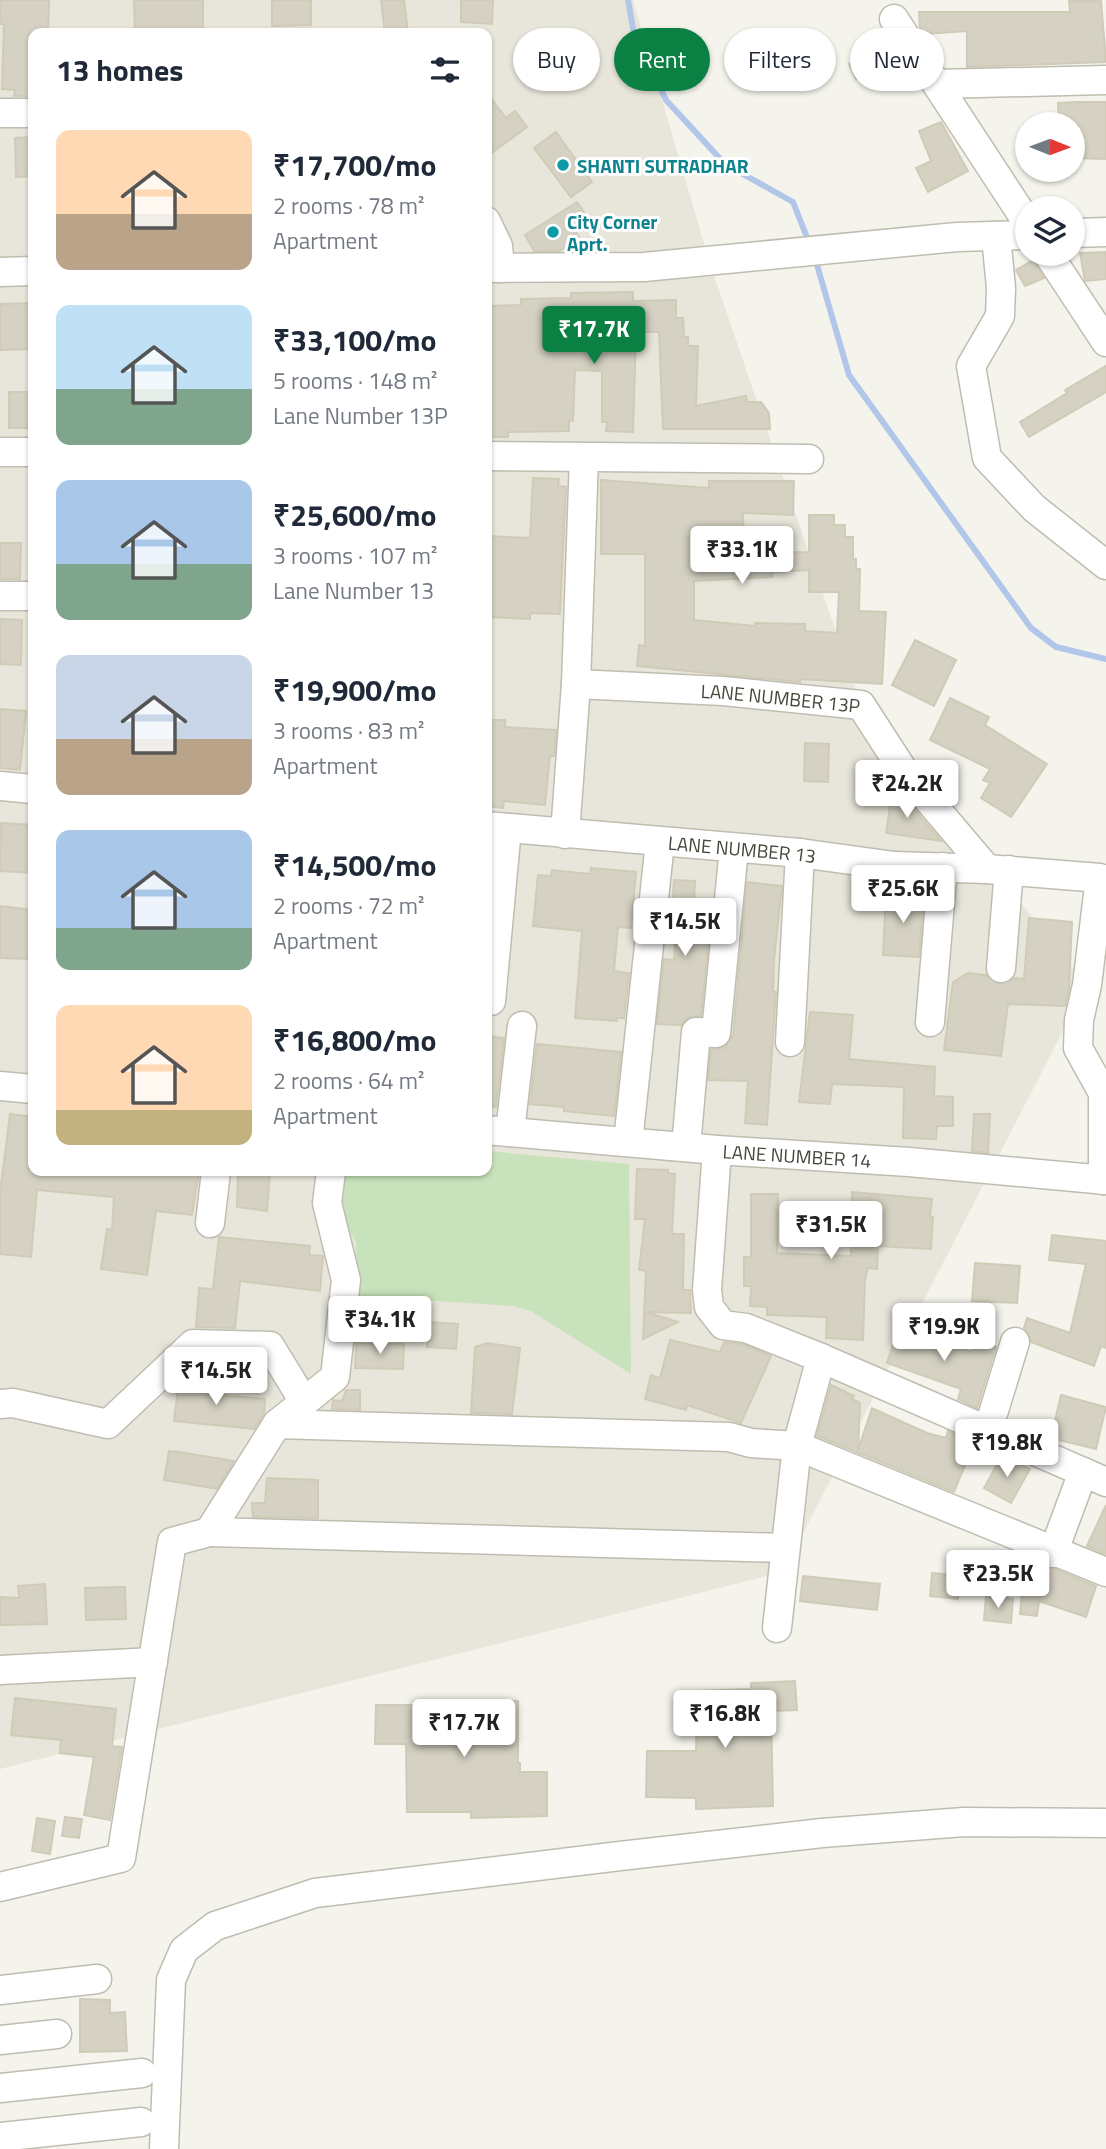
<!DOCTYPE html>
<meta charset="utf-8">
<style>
body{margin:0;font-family:"Titillium Web",sans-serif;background:#f6f6f7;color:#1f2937;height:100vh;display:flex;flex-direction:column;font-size:26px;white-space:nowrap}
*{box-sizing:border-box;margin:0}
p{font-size:23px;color:#747a83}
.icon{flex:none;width:38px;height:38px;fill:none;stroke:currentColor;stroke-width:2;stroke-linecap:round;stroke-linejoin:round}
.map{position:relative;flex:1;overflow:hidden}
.sheet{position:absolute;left:28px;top:28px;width:464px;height:1148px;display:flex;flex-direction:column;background:#fff;border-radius:14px;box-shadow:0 2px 5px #0004}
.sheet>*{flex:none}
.guide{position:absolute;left:513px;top:28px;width:488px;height:63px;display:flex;gap:14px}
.needle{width:46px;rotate:91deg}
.fabs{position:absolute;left:1015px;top:112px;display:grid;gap:14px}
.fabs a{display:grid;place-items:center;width:70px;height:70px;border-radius:50%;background:#fff;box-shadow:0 2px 5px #0004;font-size:35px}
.price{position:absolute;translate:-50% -60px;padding:0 16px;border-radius:7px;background:#fff;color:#222;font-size:23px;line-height:46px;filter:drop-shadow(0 2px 4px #0008)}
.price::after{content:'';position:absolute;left:50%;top:42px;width:21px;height:16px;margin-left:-10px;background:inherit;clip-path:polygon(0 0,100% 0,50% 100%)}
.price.active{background:#0b8043;color:#fff}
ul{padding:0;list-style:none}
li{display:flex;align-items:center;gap:21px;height:175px;padding:0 28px}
li span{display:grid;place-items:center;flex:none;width:196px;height:140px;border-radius:14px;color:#555}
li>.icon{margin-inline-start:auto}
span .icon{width:84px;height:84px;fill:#fffc;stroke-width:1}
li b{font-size:30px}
h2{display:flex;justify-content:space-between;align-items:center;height:84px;padding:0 28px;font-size:30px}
.pill{padding:0 24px;border-radius:32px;background:#fff;box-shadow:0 2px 5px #0004;font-size:24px;line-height:63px}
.pill.active{background:#0b8043;color:#fff}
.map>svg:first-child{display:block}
.residential{fill:#e8e6db;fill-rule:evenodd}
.green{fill:#c8e3bb}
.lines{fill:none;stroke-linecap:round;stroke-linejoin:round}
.stream{stroke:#b1c6e9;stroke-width:6}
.building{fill:#d5d2c3;stroke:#cfcbb7;stroke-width:2;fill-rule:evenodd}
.minor-casing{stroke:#bfbdb0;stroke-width:31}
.minor{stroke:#fff;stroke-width:28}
.culture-dot{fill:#0f9aa8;stroke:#fff;stroke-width:2.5}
.labels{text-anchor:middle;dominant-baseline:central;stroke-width:6;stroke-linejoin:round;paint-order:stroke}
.culture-label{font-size:19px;font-weight:bold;fill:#0d838f;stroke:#fff;text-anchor:start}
.street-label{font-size:19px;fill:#48463b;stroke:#fff}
</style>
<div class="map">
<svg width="1106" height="2149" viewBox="0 0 1106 2149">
<rect width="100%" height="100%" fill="#f4f4ec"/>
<path class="residential" d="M0,0H633L709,261L861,705L1087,985L783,1572L0,1769ZM33,33H486V1171H33Z"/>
<path class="green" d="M487,1151L629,1164L631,1374L531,1311L513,1306L357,1296L356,1242L336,1209L340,1171H486Z"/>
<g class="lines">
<path class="stream" d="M628,0L634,34L666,100L725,164L793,202L810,245
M815,258L849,375L1031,628L1056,647L1106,659"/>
</g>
<path class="building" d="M0,0H49L48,33H33V96H14L15,90L2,89L4,24H0Z
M134,0H203V33H135Z
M272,0H311V25L272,26Z
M381,0H404L408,33H385Z
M461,0H493L492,24L461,22Z
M1069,1H1101L1106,62L967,67V31L924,34L920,29L919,12H1070Z
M874,53L881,68L856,79L849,64Z
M486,92L506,118L515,111L527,127L486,157Z
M1076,102H1106V159L1073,158V124H1059L1058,103Z
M941,122L968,171L928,192L916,168L931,161L919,131Z
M556,132L592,182L571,197L534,148Z
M33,137V176L16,177L15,138Z
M577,202L589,220L574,229L579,237L560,251H534L525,235Z
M1106,252V279L1085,281L1080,253Z
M1033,260L1044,278L1025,286L1016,270Z
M633,292V301L676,300V318H683L684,337H688V346H698L696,406L746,396L747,402H761L769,413L770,429H663L659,332H636L633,432L606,431L607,422H602V371L575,370L573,421L569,420V431L508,432V437H486V306L521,305V299L571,298V293Z
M33,303V349L0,350V304Z
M1106,366V392L1029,437L1020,422L1067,393L1065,390Z
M9,392H33V428H9Z
M533,478L559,479L558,486L566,487L560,614L530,613V619L486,617L488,536L530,538Z
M601,480L709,488V481H794L793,515L743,513L744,553L809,552V515H834V525H845V537H853V559H856V569H860L859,611L886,612L882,684L800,679V682L637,666L639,645L645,646V554H601ZM809,570V592H839L837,633L805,631V624L755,623V626L694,620V581L772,577V572Z
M0,543H21L20,579H0Z
M0,619L22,620L21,665L0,664Z
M915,640L956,660L934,706L892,685Z
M950,698L989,717L985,725L1047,764L1011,817L981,798L990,783L983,780L990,769L930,740Z
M0,709L26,711L20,770L0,768Z
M486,720H505V727L556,730L554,756H550L545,805L504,801L503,808L486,806Z
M805,743L829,744L828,782L804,781Z
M893,786L895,787L941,841L886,833Z
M1,823L33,825V873L0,871Z
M591,868L636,872L631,928L618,927L614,971L629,973L624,1018H617V1021L575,1018L582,931L533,926L538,875L551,876L552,870L590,874Z
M674,880L695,881L694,905L712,907L701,1016L689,1017L681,1025L657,1024L664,959L674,960L676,929L671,928Z
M747,882L782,886L774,960L773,992H776L767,1125L745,1123L748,1081L708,1080L711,1049L724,1048L733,1035Z
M886,894L924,896L919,957L883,955Z
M0,906L33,910L29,959L0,958Z
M1029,918L1072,922L1069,989L1065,1006L1008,1004L1001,1056L944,1050L953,982L968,973L986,975L999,984L1014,978L1024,979Z
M810,1012L853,1015L849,1059L935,1067L934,1096L953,1097V1126H937L936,1139L903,1138L904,1087L832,1084L830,1104L799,1102Z
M486,1036L504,1038L496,1107L486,1106Z
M537,1044L621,1052L614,1116L564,1111V1107L530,1104Z
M10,1114L33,1117V1171H199L192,1215L156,1211L147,1275L101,1269L107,1229L112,1230L114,1197L37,1190L31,1257L0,1254V1193Z
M974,1114H990L988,1153L972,1151Z
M637,1169L668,1170V1173L675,1174L672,1234H684L683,1290H690L691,1313L646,1312L678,1322L643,1339L646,1271L639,1270L645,1219H635Z
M238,1171H270L267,1211L237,1207Z
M852,1192L932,1199L930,1217H933L931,1249L878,1246L877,1269L868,1268L865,1279L863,1340L826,1338L827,1317L767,1315V1307L750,1306L751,1286H744V1257H751V1194H778L777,1253L851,1256Z
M1052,1235L1106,1241V1348L1101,1346L1094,1366L1031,1342L1024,1328L1027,1318L1070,1333L1086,1264L1049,1260Z
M219,1237L310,1246L309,1255L323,1256L320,1291L240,1281L235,1328L196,1327L199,1288L213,1289Z
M975,1263L1020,1266L1017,1303L972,1301Z
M429,1322L458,1324L456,1349L427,1347Z
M899,1327L972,1352L975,1341L996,1347L977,1408L958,1399L961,1389L887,1363Z
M670,1340L720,1352L724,1342L742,1344L771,1356L741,1423L687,1405L686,1410L645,1399L651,1375L660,1378Z
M356,1343L404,1344L403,1369L355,1368Z
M487,1343L520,1348L512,1414L471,1413L475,1347Z
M179,1380L213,1384L211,1394L265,1399L264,1414L254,1429L174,1421Z
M831,1385L854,1396L852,1399L860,1403L858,1450L872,1408L927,1433L946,1438L948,1431L974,1443L954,1492L817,1436Z
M346,1390H360V1410L332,1409L333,1400L342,1401Z
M1061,1395L1106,1407L1096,1449L1051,1438Z
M169,1451L179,1452L234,1461L217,1489L164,1480Z
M1002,1455L1030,1469L1011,1503L984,1488Z
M267,1478L318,1480V1518L253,1517L252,1503H265Z
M1106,1505V1554L1087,1546Z
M1025,1560L1036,1561L1096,1586L1086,1617L1039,1601L1037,1616L1020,1614Z
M932,1573L961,1576L958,1599L930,1596Z
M803,1576L880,1584L877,1610L800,1601Z
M45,1584L47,1624L0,1625V1597L19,1598L18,1586Z
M125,1587L126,1619L86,1620L85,1588Z
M986,1596L1013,1599L1011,1623L984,1620Z
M795,1681L797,1710L771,1711L773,1806L696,1809V1798L646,1797L647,1751H696L697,1691L751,1689V1683Z
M15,1698L116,1709L112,1746L122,1747L110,1820L84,1815L94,1757L60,1753L61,1740L11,1735Z
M468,1701H518V1763H520V1772H547V1816L471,1818V1812H407L406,1744H375L376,1705H440Z
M65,1817L82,1819L79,1838L62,1836Z
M37,1818L55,1821L50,1854L32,1851Z
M80,1999L110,2000V2013L125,2012L127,2051L80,2052Z"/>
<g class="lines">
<defs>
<g id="minor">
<path d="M894,19L1027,222"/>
<path d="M937,84L1106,80"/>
<path d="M0,113H33"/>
<path d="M486,221L498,246L500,268"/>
<path d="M1073,233L1106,232"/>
<path d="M996,236L1001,288L1000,316L971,366L987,458L1034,508L1106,565"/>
<path d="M1048,254L1106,342"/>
<path d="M486,268L644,267L957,237L1027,235"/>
<path d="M0,272L33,271"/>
<path d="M0,452H33"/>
<path d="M486,456L809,459"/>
<path d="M0,596H33"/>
<path id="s1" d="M576,684L723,691L861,705L903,770L987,869"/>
<path d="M0,786L33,789"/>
<path id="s2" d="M486,826L800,853L894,866L987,869L1100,878L1087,985L1079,1020L1078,1048L1103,1093V1180"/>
<path d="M565,834L576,684L584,457"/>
<path d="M1001,968L1009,870"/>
<path d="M491,1001L507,828"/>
<path d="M930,1022L943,867"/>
<path d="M790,1042L800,853"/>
<path d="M0,1086L33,1089"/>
<path id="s3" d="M486,1130L717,1150L909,1162L1106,1180"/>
<path d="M510,1132L522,1026"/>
<path d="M628,1142L660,842"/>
<path d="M686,1147L696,1032L716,1033L734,848"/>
<path d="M717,1150L707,1290L709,1307L723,1325L746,1328L821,1358L1106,1482"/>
<path d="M210,1223L216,1171"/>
<path d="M0,1404L13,1403L108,1424L193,1344L270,1346L303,1400"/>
<path d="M277,1424L729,1437L751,1443L797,1446L1106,1572"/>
<path d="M988,1430L1015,1342"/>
<path d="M209,1532L785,1548"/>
<path d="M1053,1553L1083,1472"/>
<path d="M777,1628L797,1446L821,1358"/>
<path d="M0,1670L153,1662"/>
<path d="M0,1887L121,1858L172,1542L209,1532L277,1424L335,1377L346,1280L327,1203L331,1171"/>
<path d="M0,1990L97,1979"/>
<path d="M0,2040L57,2034"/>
<path d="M0,2088L142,2073"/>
<path d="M0,2137L141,2122"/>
<path d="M164,2149L171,1980L184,1950L215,1926L315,1893L620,1856L822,1833L964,1822L1106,1823"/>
</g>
</defs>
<use href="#minor" class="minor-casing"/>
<use href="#minor" class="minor"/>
</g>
<g class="culture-dot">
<circle cx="563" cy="165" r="7"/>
<circle cx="553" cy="232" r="7"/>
</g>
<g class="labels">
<g class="culture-label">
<text x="577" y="165">SHANTI SUTRADHAR</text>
<text x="567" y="221">City Corner<tspan x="567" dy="22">Aprt.</tspan></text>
</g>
<g class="street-label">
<text stroke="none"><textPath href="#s1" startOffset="205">LANE NUMBER 13P</textPath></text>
<text stroke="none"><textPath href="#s2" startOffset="257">LANE NUMBER 13</textPath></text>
<text stroke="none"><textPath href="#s3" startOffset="312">LANE NUMBER 14</textPath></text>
</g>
</g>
</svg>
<div class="fabs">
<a><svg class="needle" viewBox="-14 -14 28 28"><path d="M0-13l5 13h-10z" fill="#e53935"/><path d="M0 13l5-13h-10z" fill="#747a83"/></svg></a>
<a><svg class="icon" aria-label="layers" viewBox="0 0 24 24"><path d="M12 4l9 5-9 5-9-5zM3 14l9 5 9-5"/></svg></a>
</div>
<b class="price active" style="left:594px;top:366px">₹17.7K</b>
<b class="price" style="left:742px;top:586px">₹33.1K</b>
<b class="price" style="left:907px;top:820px">₹24.2K</b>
<b class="price" style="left:903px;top:925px">₹25.6K</b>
<b class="price" style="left:685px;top:958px">₹14.5K</b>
<b class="price" style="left:831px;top:1261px">₹31.5K</b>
<b class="price" style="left:380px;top:1356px">₹34.1K</b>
<b class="price" style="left:944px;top:1363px">₹19.9K</b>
<b class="price" style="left:216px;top:1407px">₹14.5K</b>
<b class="price" style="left:1007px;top:1479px">₹19.8K</b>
<b class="price" style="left:998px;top:1610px">₹23.5K</b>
<b class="price" style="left:725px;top:1750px">₹16.8K</b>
<b class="price" style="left:464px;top:1759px">₹17.7K</b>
<div class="guide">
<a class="pill">Buy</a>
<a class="pill active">Rent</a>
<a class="pill">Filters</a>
<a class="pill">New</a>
</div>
<section class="sheet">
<h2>13 homes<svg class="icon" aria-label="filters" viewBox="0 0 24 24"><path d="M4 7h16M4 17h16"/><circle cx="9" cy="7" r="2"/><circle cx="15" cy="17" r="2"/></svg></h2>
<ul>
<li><span style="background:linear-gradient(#ffd9b3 60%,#b9a48a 0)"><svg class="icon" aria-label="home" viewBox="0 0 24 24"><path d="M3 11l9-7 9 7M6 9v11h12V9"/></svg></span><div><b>₹17,700/mo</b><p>2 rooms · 78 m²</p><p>Apartment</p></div></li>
<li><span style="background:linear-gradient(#bfe0f5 60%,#7fa58c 0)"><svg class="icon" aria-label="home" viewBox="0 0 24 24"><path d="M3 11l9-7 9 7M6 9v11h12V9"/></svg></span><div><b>₹33,100/mo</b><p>5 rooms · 148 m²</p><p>Lane Number 13P</p></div></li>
<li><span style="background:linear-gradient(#a9c7e8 60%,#7fa58c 0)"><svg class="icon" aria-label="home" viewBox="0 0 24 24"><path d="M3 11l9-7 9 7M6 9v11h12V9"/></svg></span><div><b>₹25,600/mo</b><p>3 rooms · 107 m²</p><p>Lane Number 13</p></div></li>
<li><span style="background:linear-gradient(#c9d6e8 60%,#b9a48a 0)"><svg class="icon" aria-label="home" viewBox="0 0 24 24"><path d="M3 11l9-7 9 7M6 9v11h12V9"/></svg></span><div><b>₹19,900/mo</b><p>3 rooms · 83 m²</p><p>Apartment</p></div></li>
<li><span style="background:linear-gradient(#a9c7e8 70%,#7fa58c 0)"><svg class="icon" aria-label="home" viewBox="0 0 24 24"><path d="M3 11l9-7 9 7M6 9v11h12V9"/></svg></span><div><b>₹14,500/mo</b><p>2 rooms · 72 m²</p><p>Apartment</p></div></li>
<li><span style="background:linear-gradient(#ffd9b3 75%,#c2b280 0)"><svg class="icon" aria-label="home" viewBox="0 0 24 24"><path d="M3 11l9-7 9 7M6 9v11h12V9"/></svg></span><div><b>₹16,800/mo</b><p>2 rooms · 64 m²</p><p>Apartment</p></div></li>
</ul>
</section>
</div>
